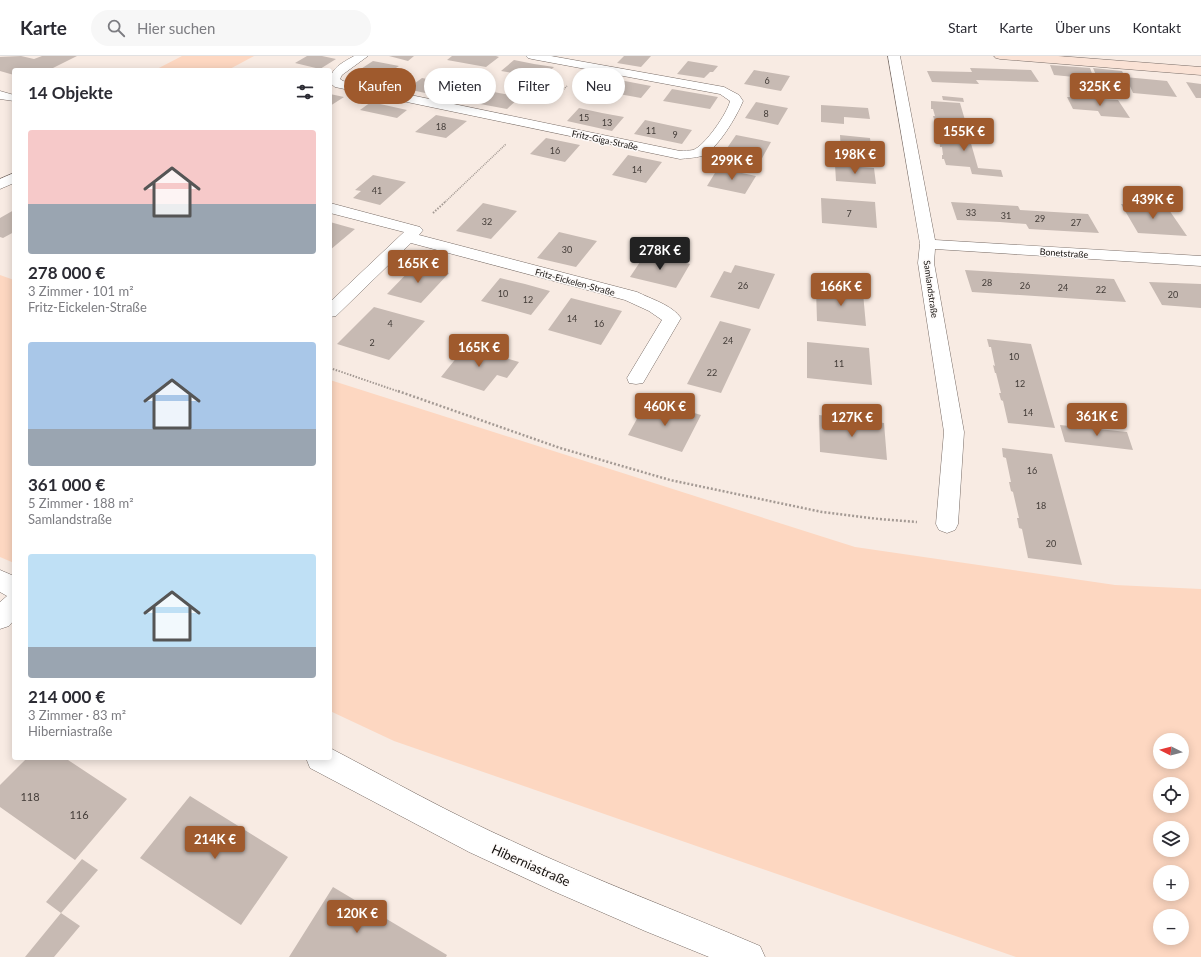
<!DOCTYPE html>
<html lang="de">
<meta charset="utf-8">
<style>
body{margin:0;font-family:Lato,sans-serif;background:#f7f7f7;color:#2b2b33;height:100vh;display:flex;flex-direction:column;font-size:15px;white-space:nowrap}
*{box-sizing:border-box;margin:0}
p{font-size:13px;color:#7c7c81}
.icon{flex:none;width:22px;height:22px;fill:none;stroke:currentColor;stroke-width:2;stroke-linecap:round;stroke-linejoin:round}
.map{position:relative;flex:1;overflow:hidden}
.panel{position:absolute;left:12px;top:12px;width:320px;height:692px;display:flex;flex-direction:column;background:#fff;border-radius:4px;box-shadow:0 2px 10px #0003}
.panel>*{flex:none}
.hud{position:absolute;left:344px;top:12px;width:380px;height:36px;display:flex;gap:8px}
.needle{width:26px;rotate:276deg}
.tools{position:absolute;left:1153px;top:677px;display:grid;gap:8px}
.tools a{display:grid;place-items:center;width:36px;height:36px;border-radius:50%;background:#fff;box-shadow:0 2px 10px #0003;font-size:20px}
.price{position:absolute;translate:-50% -34px;padding:0 9px;border-radius:4px;background:#9f5a2d;color:#fff;font-size:13px;line-height:26px;filter:drop-shadow(0 1px 2px #0008)}
.price::after{content:'';position:absolute;left:50%;top:24px;width:12px;height:9px;margin-left:-6px;background:inherit;clip-path:polygon(0 0,100% 0,50% 100%)}
.price.current{background:#222;color:#fff}
ul{padding:0;list-style:none}
li{display:grid;align-content:center;gap:8px;height:212px;padding:0 16px}
li span{display:grid;place-items:center;height:124px;border-radius:4px;color:#555}
li>.icon{margin-inline-start:auto}
span .icon{width:72px;height:72px;fill:#fffc;stroke-width:1}
li b{font-size:17px}
h2{display:flex;justify-content:space-between;align-items:center;height:48px;padding:0 16px;font-size:17px}
.pill{padding:0 14px;border-radius:18px;background:#fff;box-shadow:0 2px 10px #0003;font-size:14px;line-height:36px}
.pill.current{background:#9f5a2d;color:#fff}
header{display:flex;align-items:center;gap:24px;box-sizing:border-box;height:56px;padding:0 20px;background:#fff;border-bottom:1px solid #e1e1e2}
header strong{font-size:19px}
nav{display:flex;gap:22px;margin-inline-start:auto;font-size:14px}
.search{width:280px;height:36px;background:#f7f7f7;display:flex;align-items:center;gap:10px;box-sizing:border-box;padding:0 14px;border-radius:22px;color:#7c7c81;font-size:15px}
.map>svg:first-child{display:block}
.green{fill:#fdd7c1;fill-rule:evenodd}
.building{fill:#c7bab3}
.lines{fill:none;stroke-linecap:round;stroke-linejoin:round}
.street-casing{stroke:#796d67;stroke-width:1}
.secondary-casing{stroke:#796d67;stroke-width:1}
.path-far2{stroke:#a49a94;stroke-width:1.5;stroke-dasharray:1 1;stroke-linecap:butt}
.path-far1{stroke:#a49a94;stroke-width:2;stroke-dasharray:1.5 1.5;stroke-linecap:butt}
.path{stroke:#a49a94;stroke-width:2.5;stroke-dasharray:2 2;stroke-linecap:butt}
.street{fill:#fff;fill-rule:evenodd}
.secondary{fill:#fae2d5;fill-rule:evenodd}
.labels{text-anchor:middle;dominant-baseline:central;stroke-width:3;stroke-linejoin:round;paint-order:stroke}
.number-label{font-size:9px;fill:#423b37}
.far-street-label{font-size:9px;fill:#15110e;stroke:#fdfaf9}
.near-number-label{font-size:11px;fill:#423b37}
.near-street-label{font-size:13px;fill:#15110e;stroke:#fdfaf9}
</style>
<header>
<strong>Karte</strong>
<div class="search"><svg class="icon" aria-label="search" viewBox="0 0 24 24"><circle cx="10" cy="10" r="6"/><path d="M15 15l6 6"/></svg>Hier suchen</div>
<nav><a>Start</a><a>Karte</a><a>Über uns</a><a>Kontakt</a></nav>
</header>
<div class="map">
<svg width="1201" height="901" viewBox="0 0 1201 901">
<rect width="100%" height="100%" fill="#f8ebe3"/>
<path class="green" d="M182,0H254L228,14H155Z
M0,219L14,224V507L0,501Z
M330,324L855,491L1115,529L1201,533V901H1016L394,685L330,655ZM1160,684H1182V706H1160ZM1160,728H1182V750H1160ZM1160,772H1182V794H1160ZM1160,816H1182V838H1160ZM1160,860H1182V882H1160Z"/>
<path class="building" d="M21,0L34,3L42,0H77L49,14H14V19L0,15V1Z
M307,0H322L336,3L320,13L295,7Z
M389,0H414L408,5Z
M452,0H496L499,1L486,11L447,4Z
M624,0H651L641,11L617,7Z
M514,4L534,8L554,11L542,22L501,15Z
M373,5L399,10L376,25L350,20Z
M688,5L718,10L713,16H710L704,22L677,18Z
M1050,9L1090,12L1094,23L1054,19Z
M970,12L1031,14L1039,26L976,24L979,28L932,26L927,15L972,16Z
M1093,12L1122,15L1125,21L1167,25L1177,41L1133,37L1129,28L1099,26Z
M754,14L790,20L781,35L744,28Z
M422,22L462,30L448,42L407,33Z
M609,22L651,30L641,42L597,34Z
M1186,26L1201,28V42H1196Z
M479,33L499,37L520,41L507,53L464,45Z
M672,33L718,41L710,53L663,45Z
M330,38L344,41L330,50Z
M942,40L963,42L964,46L943,44Z
M1067,41L1118,44L1130,62L1101,60L1098,55L1073,53Z
M931,45L960,47L967,71L936,69L933,60H935L933,53H931Z
M371,46L407,54L397,62L360,54Z
M756,46L788,52L778,69L745,62Z
M821,49L868,52L870,63L844,61V68L821,66Z
M579,52L602,57L624,61L612,75L567,65Z
M436,59L467,65L446,82L415,76Z
M645,64L668,69L692,74L682,88L634,78Z
M952,72L980,74L983,85L970,84L978,112L1001,114L1003,121L972,118L970,111L946,109L944,103H942V99H943L942,91H940L939,82L955,83Z
M736,79L771,86L760,106L723,98Z
M840,79L870,82L872,98L841,96Z
M546,82L580,89L565,106L530,98Z
M628,99L662,106L646,127L612,119Z
M835,109L874,112L876,128L836,125Z
M718,112L756,120L745,138L707,130Z
M373,119L406,126L380,149L353,142L361,135L355,134Z
M821,142L875,146L877,172L822,167Z
M951,146L1018,150L1020,154L1088,158L1099,177L1029,173L1026,168L1000,166L957,164Z
M483,147L517,155L491,183L456,175Z
M1121,148L1167,151L1187,180L1138,177Z
M14,154V176L3,182L0,181V162Z
M330,166L355,173L330,194Z
M559,176L597,185L576,211L537,202Z
M646,197L690,208L676,232L630,221Z
M416,208L449,217L421,247L387,238Z
M735,209L775,218L759,253L710,241L724,215L731,217Z
M965,214L1114,223L1126,246L972,236Z
M500,222L525,228L550,235L531,259L481,245Z
M1149,226L1201,228V252L1162,249Z
M816,233L863,237L866,270L817,265Z
M571,242L622,255L601,289L548,274Z
M374,251L425,265L389,304L337,288Z
M720,265L751,273L721,337L687,328Z
M987,283L1031,288L1055,372L1008,367L1003,345L1001,344L999,337H1001L996,317H995L993,309L995,310L991,291H989Z
M807,286L869,292L872,329L807,322Z
M466,290L519,306L507,322L497,319L484,335L441,321Z
M667,349L701,359L682,396L628,379L644,350L663,355Z
M819,359L884,367L887,404L820,396Z
M1060,369L1127,376L1133,394L1065,386Z
M1002,392L1052,398L1082,509L1028,502L1022,473L1019,472L1017,462H1019L1013,436L1011,435L1009,426H1011L1006,402L1003,401Z
M27,702H65L127,743L75,804L0,751V729Z
M190,740L288,801L241,869L140,802Z
M82,803L98,814L61,857L80,870L54,901H25L61,857L46,846Z
M333,831L447,899L446,901H289Z"/>
<g class="lines">
<defs>
<path id="street" d="M354,0H368L342,19L340,23L343,25L680,95C684,94 689,95 693,94C705,90 728,56 730,45L720,38L532,3L528,2L526,0H551L724,31L739,39L743,45C737,60 717,94 702,100C695,102 687,102 680,103L335,31L330,27C330,12 342,7 354,0Z
M888,0H900L935,184L1201,200V210L935,193L934,207L964,376L958,468L955,474L947,477L939,474L936,468L944,376L918,207L920,188Z
M0,35L14,39V45L0,43Z
M14,117V127L0,133V123Z
M330,147L420,171L423,174L419,179L637,236C651,243 672,249 681,262L643,327L636,328L629,327L627,322L662,264L649,255L625,244L411,187L336,260L330,261V246L404,176L330,157Z
M0,514L14,520V564L9,570L0,573V546L7,540L0,536Z
M330,692C391,724 451,758 514,786C595,824 678,855 760,890L765,901H709L645,875L553,835L469,796L310,712L306,702H330Z"/>
<path id="secondary" d="M994,0H1058L1201,11V19L1000,3L996,2Z"/>
</defs>
<use href="#street" class="street-casing"/>
<use href="#secondary" class="secondary-casing"/>
<path class="path-far2" d="M549,47L567,30
M444,147L506,88"/>
<path class="path-far1" d="M433,157L445,146
M330,312L400,336"/>
<path class="path" d="M398,335L560,392L670,424L822,456L879,463L917,466"/>
<use href="#street" class="street"/>
<use href="#secondary" class="secondary"/>
</g>
<g class="labels">
<g class="number-label">
<text x="767" y="24">6</text>
<text x="766" y="57">8</text>
<text x="584" y="61">15</text>
<text x="607" y="66">13</text>
<text x="441" y="70">18</text>
<text x="651" y="74">11</text>
<text x="675" y="78">9</text>
<text x="555" y="94">16</text>
<text x="637" y="113">14</text>
<text x="377" y="134">41</text>
<text x="971" y="156">33</text>
<text x="849" y="157">7</text>
<text x="1006" y="159">31</text>
<text x="1040" y="162">29</text>
<text x="487" y="165">32</text>
<text x="1076" y="166">27</text>
<text x="567" y="193">30</text>
<text x="987" y="226">28</text>
<text x="743" y="229">26</text>
<text x="1025" y="229">26</text>
<text x="1063" y="231">24</text>
<text x="1101" y="233">22</text>
<text x="503" y="237">10</text>
<text x="1173" y="238">20</text>
<text x="528" y="243">12</text>
<text x="572" y="262">14</text>
<text x="390" y="267">4</text>
<text x="599" y="267">16</text>
<text x="728" y="284">24</text>
<text x="372" y="286">2</text>
<text x="1014" y="300">10</text>
<text x="839" y="307">11</text>
<text x="712" y="316">22</text>
<text x="1020" y="327">12</text>
<text x="1028" y="356">14</text>
<text x="1032" y="414">16</text>
<text x="1041" y="449">18</text>
<text x="1051" y="487">20</text>
</g>
<g class="far-street-label">
<text transform="translate(605 84) rotate(12)">Fritz-Giga-Straße</text>
<text transform="translate(1064 197) rotate(4)">Bonetstraße</text>
<text transform="translate(575 226) rotate(15)">Fritz-Eickelen-Straße</text>
<text transform="translate(931 233) rotate(82)">Samlandstraße</text>
</g>
<g class="near-number-label">
<text x="30" y="740">118</text>
<text x="79" y="758">116</text>
</g>
<g class="near-street-label">
<text transform="translate(531 809) rotate(24)">Hiberniastraße</text>
</g>
</g>
</svg>
<div class="tools">
<a><svg class="needle" viewBox="-14 -14 28 28"><path d="M0-13l5 13h-10z" fill="#e53935"/><path d="M0 13l5-13h-10z" fill="#7c7c81"/></svg></a>
<a><svg class="icon" aria-label="locate" viewBox="0 0 24 24"><circle cx="12" cy="12" r="6"/><path d="M12 2v4M12 18v4M2 12h4M18 12h4"/></svg></a>
<a><svg class="icon" aria-label="layers" viewBox="0 0 24 24"><path d="M12 4l9 5-9 5-9-5zM3 14l9 5 9-5"/></svg></a>
<a>+</a>
<a>−</a>
</div>
<b class="price" style="left:1100px;top:51px">325K €</b>
<b class="price" style="left:964px;top:96px">155K €</b>
<b class="price" style="left:855px;top:119px">198K €</b>
<b class="price" style="left:732px;top:125px">299K €</b>
<b class="price" style="left:1153px;top:164px">439K €</b>
<b class="price current" style="left:660px;top:215px">278K €</b>
<b class="price" style="left:418px;top:228px">165K €</b>
<b class="price" style="left:841px;top:251px">166K €</b>
<b class="price" style="left:479px;top:312px">165K €</b>
<b class="price" style="left:665px;top:371px">460K €</b>
<b class="price" style="left:1097px;top:381px">361K €</b>
<b class="price" style="left:852px;top:382px">127K €</b>
<b class="price" style="left:215px;top:804px">214K €</b>
<b class="price" style="left:357px;top:878px">120K €</b>
<div class="hud">
<a class="pill current">Kaufen</a>
<a class="pill">Mieten</a>
<a class="pill">Filter</a>
<a class="pill">Neu</a>
</div>
<section class="panel">
<h2>14 Objekte<svg class="icon" aria-label="filters" viewBox="0 0 24 24"><path d="M4 7h16M4 17h16"/><circle cx="9" cy="7" r="2"/><circle cx="15" cy="17" r="2"/></svg></h2>
<ul>
<li><span style="background:linear-gradient(#f6c9c9 60%,#9aa5b1 0)"><svg class="icon" aria-label="home" viewBox="0 0 24 24"><path d="M3 11l9-7 9 7M6 9v11h12V9"/></svg></span><div><b>278 000 €</b><p>3 Zimmer · 101 m²</p><p>Fritz-Eickelen-Straße</p></div></li>
<li><span style="background:linear-gradient(#a9c7e8 70%,#9aa5b1 0)"><svg class="icon" aria-label="home" viewBox="0 0 24 24"><path d="M3 11l9-7 9 7M6 9v11h12V9"/></svg></span><div><b>361 000 €</b><p>5 Zimmer · 188 m²</p><p>Samlandstraße</p></div></li>
<li><span style="background:linear-gradient(#bfe0f5 75%,#9aa5b1 0)"><svg class="icon" aria-label="home" viewBox="0 0 24 24"><path d="M3 11l9-7 9 7M6 9v11h12V9"/></svg></span><div><b>214 000 €</b><p>3 Zimmer · 83 m²</p><p>Hiberniastraße</p></div></li>
</ul>
</section>
</div>
